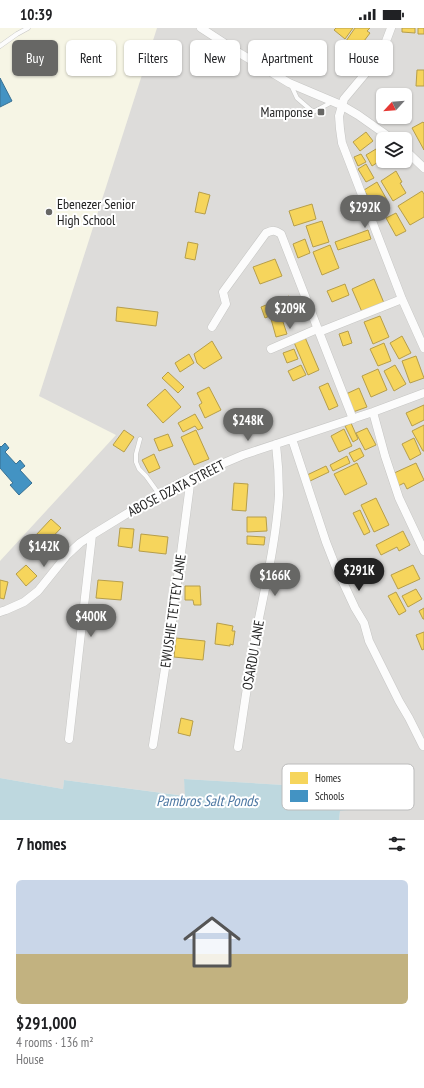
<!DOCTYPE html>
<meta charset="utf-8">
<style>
body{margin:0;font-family:"PT Sans Narrow",sans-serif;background:#f2f2f2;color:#202124;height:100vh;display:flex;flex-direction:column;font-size:15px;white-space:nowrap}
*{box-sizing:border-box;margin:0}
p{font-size:13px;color:#757577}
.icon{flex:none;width:22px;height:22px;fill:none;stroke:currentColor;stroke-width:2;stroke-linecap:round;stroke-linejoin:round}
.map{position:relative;height:792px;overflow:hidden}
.panel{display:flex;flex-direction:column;background:#fff;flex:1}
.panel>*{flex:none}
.guide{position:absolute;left:12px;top:12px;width:400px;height:36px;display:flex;gap:8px}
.needle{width:26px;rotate:244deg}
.fabs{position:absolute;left:376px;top:60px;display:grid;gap:8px}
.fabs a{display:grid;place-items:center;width:36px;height:36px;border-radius:6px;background:#fff;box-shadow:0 1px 3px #0004;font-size:20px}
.price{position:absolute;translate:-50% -34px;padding:0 9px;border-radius:14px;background:#676765;color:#fff;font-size:13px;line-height:26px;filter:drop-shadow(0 1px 2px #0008)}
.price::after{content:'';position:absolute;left:50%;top:24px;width:12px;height:9px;margin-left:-6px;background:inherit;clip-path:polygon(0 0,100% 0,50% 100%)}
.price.current{background:#222;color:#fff}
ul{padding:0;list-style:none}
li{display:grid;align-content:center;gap:8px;height:212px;padding:0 16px}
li+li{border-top:1px solid #e0e0e0}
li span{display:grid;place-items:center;height:124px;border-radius:6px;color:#555}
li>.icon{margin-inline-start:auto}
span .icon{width:72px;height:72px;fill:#fffc;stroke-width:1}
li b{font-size:17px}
h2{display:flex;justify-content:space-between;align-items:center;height:48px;padding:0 16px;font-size:17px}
.tag{padding:0 14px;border-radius:6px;background:#fff;box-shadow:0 1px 3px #0004;font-size:14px;line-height:36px}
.tag.current{background:#676765;color:#fff}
.status{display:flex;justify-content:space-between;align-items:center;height:28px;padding:0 20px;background:#fff;direction:ltr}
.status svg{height:11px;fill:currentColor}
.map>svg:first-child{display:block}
.residential{fill:#dddcda;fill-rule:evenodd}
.education{fill:#f6f5e5}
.water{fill:#bed8df}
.homes{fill:#f6d55c;stroke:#b69e4a}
.schools{fill:#4393c3;stroke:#387092}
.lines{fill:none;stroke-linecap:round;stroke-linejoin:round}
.service-casing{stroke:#c6c6c4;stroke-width:5}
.minor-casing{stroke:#c6c6c4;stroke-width:9}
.service{stroke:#fcfcfc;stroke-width:4}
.minor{stroke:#fcfcfc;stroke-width:8}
.poi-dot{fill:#676765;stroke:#fff;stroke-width:1.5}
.labels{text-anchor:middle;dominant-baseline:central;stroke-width:4;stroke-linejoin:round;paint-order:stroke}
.poi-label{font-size:14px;fill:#1f1f1f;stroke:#fff;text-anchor:end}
.street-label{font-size:14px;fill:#1f1f1f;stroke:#fff}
.water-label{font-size:15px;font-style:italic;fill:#4d78a3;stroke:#fff}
.key{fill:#fff;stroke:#bcbcbc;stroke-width:1}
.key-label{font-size:11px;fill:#1f1f1f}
</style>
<div class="status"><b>10:39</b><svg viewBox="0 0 49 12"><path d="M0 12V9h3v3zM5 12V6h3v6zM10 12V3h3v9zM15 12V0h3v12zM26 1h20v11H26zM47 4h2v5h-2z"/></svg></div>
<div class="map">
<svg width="424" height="792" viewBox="0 0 424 792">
<rect width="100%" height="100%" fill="#eeece8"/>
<path class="residential" d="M0,0H424V792H339L340,783L397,776L398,756L284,757L184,751L186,768L64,752L63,761L0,750ZM383,67H405V89H383ZM383,111H405V133H383Z"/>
<path class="education" d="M0,0H157L39,368L116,407L0,533Z"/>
<path class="water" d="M0,750L63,761L64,752L185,768L184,751L284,757L398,756V776L340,783L339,792H0Z"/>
<path class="homes" d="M336,0H353L345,11L334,2Z
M355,0H370L367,3L370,5L358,21L346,13Z
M402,0H415V5L402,4Z
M418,0H424V6H418Z
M417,42H424V58H416Z
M423,94L424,95V122L412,100Z
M366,104L373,113L360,123L353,114Z
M381,118L383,121V131L372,138L366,127Z
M361,126L366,134L358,138L354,129Z
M366,136L374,150L366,154L358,141Z
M396,143L402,154L400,155L406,165L393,173L381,153Z
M377,154L387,172L374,179L364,162Z
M422,163L424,166V189L410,197L398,178Z
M199,164L210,167L205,186L195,184Z
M312,176L316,191L294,198L289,183Z
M396,185L406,203L396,208L386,190Z
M322,193L329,214L313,219L306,198Z
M368,202L371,211L338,222L335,214Z
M305,211L310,225L298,230L293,216Z
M188,214L198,216L195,232L185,230Z
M330,217L339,240L322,247L313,224Z
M275,231L282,248L260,256L253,239Z
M374,251L384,275L362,284L352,261Z
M345,256L349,267L332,274L327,263Z
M289,268L293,278L265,290L261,279Z
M117,279L158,284L156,298L116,293Z
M297,281L299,289L285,292L283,284Z
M281,288L287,306L276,309L271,291Z
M380,288L389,309L373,316L364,294Z
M348,303L352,315L343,318L339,306Z
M304,307L319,342L308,347L293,312Z
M402,308L411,325L399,331L390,315Z
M212,313L222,330L204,341L197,335L194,326Z
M384,315L391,333L378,338L370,321Z
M294,321L298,331L287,335L283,325Z
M189,326L194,335L180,344L175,335Z
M416,328L424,350L410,355L402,333Z
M301,337L306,347L293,353L288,343Z
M395,337L406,356L394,363L384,343Z
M378,341L387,362L371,369L362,348Z
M168,344L184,359L178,365L162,350Z
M328,355L338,378L329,382L319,359Z
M209,359L221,382L205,390L199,377L202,375L197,365Z
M359,360L367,379L353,384L346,366Z
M165,361L181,379L163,395L147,377Z
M424,377V392L412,398L406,385Z
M195,386L203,400L198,402L195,398L183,404L178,395Z
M351,395L358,411L353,414L345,398Z
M424,397V423H423L412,403Z
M367,400L376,417L365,422L356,405Z
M344,401L352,418L339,424L331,408Z
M124,402L134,409L124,424L113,417Z
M196,402L209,431L194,437L181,409Z
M168,406L173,418L159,423L154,411Z
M414,410L421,426L410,432L402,416Z
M360,420L364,428L354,434L349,425Z
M154,426L160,440L149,445L142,432Z
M347,428L350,435L333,443L330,437Z
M357,435L367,456L345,467L334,446Z
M416,435L424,452L407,461L404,455L398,458L392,446Z
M326,438L329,444L310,453L307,447Z
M234,455L248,456L246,483L232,482Z
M376,470L389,497L374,504L361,477Z
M360,482L370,504L364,507L353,485Z
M247,489H266L267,503L247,504Z
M51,491L61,500L45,517L35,508Z
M120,500L134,501L132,520L118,518Z
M403,503L410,517L399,523L397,519L381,527L376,517Z
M141,506L168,509L166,526L139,523Z
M247,508L265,509L264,517L247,516Z
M26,537L37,548L26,558L16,546Z
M413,537L420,551L398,561L391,547Z
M0,552L8,554L4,571L0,570Z
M98,552L123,554L121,572L96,570Z
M185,558H200L201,577H194L193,572H185Z
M416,561L422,571L408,579L402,568Z
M396,564L406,583L399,587L388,568Z
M424,580V591H423L419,583Z
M217,595L233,598L232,603H235L233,617L230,616V618L215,616Z
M424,604V621L422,622L416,607Z
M176,610L205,613L203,632L174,629Z
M181,690L193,693L190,708L178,705Z"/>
<path class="schools" d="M0,50L12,73L0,79Z
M5,415L9,420L5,424L16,436L20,432L25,438L20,442L32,455L19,467L10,457L13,455L0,440V418L1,419Z"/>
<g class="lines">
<defs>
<path id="service" d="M0,18L17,6L28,0
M291,57L297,70L312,83H315L332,74
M140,411L136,426V434L139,441L146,448L159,466"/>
<path id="minor" d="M201,0L241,26L289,55L341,77L358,87L392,111
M391,0L385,16L375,34L344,71L339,88L340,101L342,115L402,271L424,320
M405,122L424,140
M212,299L226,276L223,264L266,205C273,202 275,202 281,206L319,304L353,391
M319,304L402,271
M271,321L317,301
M373,384L385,428L399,470L424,523
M292,411L326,514L335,537L355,580L364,595L369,613L399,673L409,690L423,718
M0,584L6,582L24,574L38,563L67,527L80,515L92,507L154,469L191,449L243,427L373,384L424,365
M69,711L92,507
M153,717L170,609L191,449
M238,719C244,681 249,643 256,605C265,560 276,513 279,467C279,450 278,433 276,416"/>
</defs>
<use href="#service" class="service-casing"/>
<use href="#minor" class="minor-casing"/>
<use href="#service" class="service"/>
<use href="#minor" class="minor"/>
</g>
<g class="poi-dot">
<rect x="317" y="80" width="8" height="8" rx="2"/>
<circle cx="49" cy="184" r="4"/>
</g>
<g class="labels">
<g class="poi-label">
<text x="313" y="84">Mamponse</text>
<text x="57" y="176" text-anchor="start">Ebenezer Senior<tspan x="57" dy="16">High School</tspan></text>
</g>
<g class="street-label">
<text transform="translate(176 460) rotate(-27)">ABOSE DZATA STREET</text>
<text transform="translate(173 583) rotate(-82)">EWUSHIE TETTEY LANE</text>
<text transform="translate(253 627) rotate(-80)">OSARDU LANE</text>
</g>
<g class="water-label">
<text x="207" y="772">Pambros Salt Ponds</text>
</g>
</g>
<rect x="282" y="736" width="132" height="46" rx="6" class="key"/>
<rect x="290" y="744" width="18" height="12" fill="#f6d55c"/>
<rect x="290" y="762" width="18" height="12" fill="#4393c3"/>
<g class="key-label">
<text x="315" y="754">Homes</text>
<text x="315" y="772">Schools</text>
</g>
</svg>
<div class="fabs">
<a><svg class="needle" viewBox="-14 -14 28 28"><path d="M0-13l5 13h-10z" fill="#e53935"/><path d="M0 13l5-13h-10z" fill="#757577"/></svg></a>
<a><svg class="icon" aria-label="layers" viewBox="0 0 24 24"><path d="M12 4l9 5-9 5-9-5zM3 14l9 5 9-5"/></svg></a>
</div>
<b class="price" style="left:365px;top:201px">$292K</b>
<b class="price" style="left:290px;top:302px">$209K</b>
<b class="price" style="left:248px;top:414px">$248K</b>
<b class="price" style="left:44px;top:540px">$142K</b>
<b class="price current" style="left:359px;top:564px">$291K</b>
<b class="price" style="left:275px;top:569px">$166K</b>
<b class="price" style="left:91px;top:610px">$400K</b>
<div class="guide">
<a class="tag current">Buy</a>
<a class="tag">Rent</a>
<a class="tag">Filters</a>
<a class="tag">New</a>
<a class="tag">Apartment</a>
<a class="tag">House</a>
</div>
</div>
<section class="panel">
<h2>7 homes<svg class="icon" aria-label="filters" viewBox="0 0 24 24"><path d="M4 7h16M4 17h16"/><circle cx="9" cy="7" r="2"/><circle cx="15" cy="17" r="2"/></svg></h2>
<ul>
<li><span style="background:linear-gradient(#c9d6e8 60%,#c2b280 0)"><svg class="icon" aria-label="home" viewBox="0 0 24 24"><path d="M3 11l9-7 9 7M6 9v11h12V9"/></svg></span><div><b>$291,000</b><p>4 rooms · 136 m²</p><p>House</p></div></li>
</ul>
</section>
